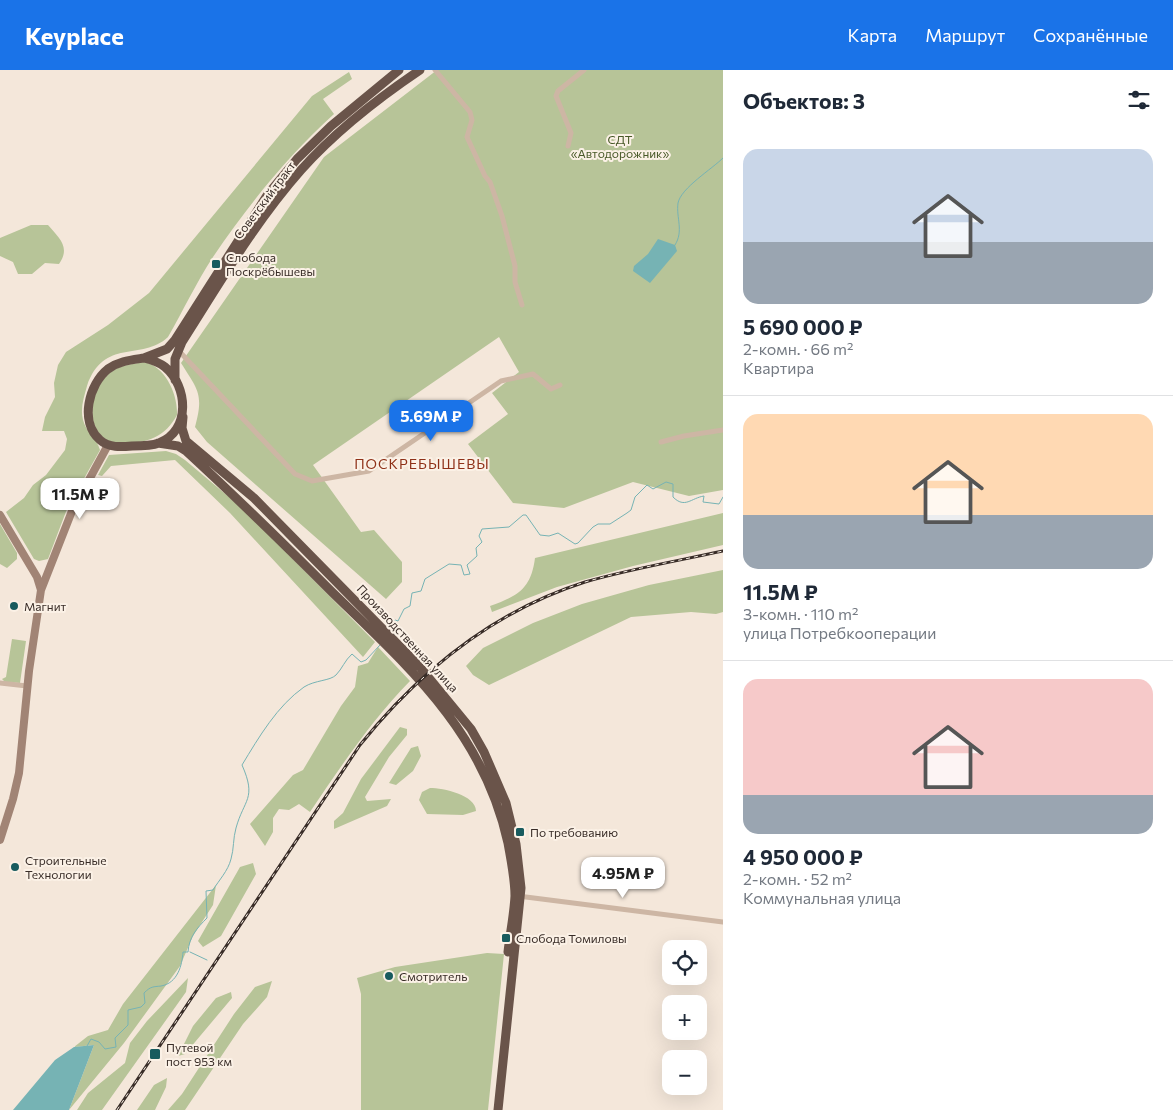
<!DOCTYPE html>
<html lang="ru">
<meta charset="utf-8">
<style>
body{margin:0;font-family:Commissioner,sans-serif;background:#f2f2f3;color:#1f2937;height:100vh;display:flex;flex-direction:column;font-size:19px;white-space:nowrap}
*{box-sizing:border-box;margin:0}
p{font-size:16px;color:#747a83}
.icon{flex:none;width:28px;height:28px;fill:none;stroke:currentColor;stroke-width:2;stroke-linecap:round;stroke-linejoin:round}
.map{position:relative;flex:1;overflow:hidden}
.drawer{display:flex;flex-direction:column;background:#fff;width:450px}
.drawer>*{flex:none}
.fabs{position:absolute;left:662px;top:870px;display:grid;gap:10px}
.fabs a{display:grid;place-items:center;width:45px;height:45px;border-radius:10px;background:#fff;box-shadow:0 5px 20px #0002;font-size:25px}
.price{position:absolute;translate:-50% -42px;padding:0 11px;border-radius:10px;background:#fff;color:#222;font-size:16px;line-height:32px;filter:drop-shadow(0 1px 2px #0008)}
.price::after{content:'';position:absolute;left:50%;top:30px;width:15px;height:11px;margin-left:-8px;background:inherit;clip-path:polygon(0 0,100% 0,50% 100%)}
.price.selected{background:#1a73e8;color:#fff}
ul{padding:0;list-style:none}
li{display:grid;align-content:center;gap:10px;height:265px;padding:0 20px}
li+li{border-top:1px solid #e0e1e3}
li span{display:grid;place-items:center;height:155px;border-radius:15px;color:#555}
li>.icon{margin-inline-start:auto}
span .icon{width:90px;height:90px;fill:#fffc;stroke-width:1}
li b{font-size:21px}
h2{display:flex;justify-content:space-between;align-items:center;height:60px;padding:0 20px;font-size:21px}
header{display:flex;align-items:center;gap:30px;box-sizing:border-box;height:70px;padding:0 25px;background:#1a73e8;color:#fff}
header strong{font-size:24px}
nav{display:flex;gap:28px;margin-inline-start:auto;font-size:18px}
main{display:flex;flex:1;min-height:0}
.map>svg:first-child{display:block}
.green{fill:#b7c498}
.water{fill:#76b3b4}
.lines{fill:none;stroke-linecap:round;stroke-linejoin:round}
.stream{stroke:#76b3b4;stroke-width:1}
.minor{stroke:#cdb6a4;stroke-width:5}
.secondary{stroke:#a18475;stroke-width:8}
.trunk{stroke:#6a544a;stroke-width:9}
.rail-casing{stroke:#382c27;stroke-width:3}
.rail{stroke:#fbf1e6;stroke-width:1;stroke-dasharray:4;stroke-linecap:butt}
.poi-dot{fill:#185b5e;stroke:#fbf1e6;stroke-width:2}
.labels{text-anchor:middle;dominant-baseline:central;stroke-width:4;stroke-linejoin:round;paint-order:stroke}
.park-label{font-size:12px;fill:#485928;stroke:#fbf1e6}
.street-label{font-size:12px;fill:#382c27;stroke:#fbf1e6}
.poi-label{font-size:12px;fill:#382c27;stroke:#fbf1e6;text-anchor:start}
.neighbourhood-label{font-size:14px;letter-spacing:1px;fill:#8f3118;stroke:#fbf1e6}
</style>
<header>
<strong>Keyplace</strong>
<nav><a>Карта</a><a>Маршрут</a><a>Сохранённые</a></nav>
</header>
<main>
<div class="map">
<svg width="723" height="1040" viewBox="0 0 723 1040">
<rect width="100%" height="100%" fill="#f4e7da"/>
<path class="green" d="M437,0H723V420L689,426L633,412L564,438L513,433L468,374L508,344L492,323L519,302L499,267L313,395L361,462L374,460L402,492V512L386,529L207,372L195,357C204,324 198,320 181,293L324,87Z
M349,2L352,9L323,29L334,44C288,86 248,135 213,187C196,213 183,241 168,267C141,292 104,267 87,316C84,327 80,338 83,350C86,362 97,369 100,380L67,439L48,489L39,491L34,489L6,442L24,428L33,415L46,405L65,380L67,369L64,361H42L45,347L55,327L54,313L58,295L66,282L108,255L149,223L312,26Z
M31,155H48C59,168 71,177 59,194L45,193L32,204H18L13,192L0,186V168Z
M144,292C165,296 178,324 177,345C165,367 148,373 123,373C117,372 110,373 105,369C83,353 92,316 111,302C120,295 133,294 144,292Z
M166,381L176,384L185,390L242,438L375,572L363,587L230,443L175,390L111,396L102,406L98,405L109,385Z
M723,443V475L633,496L557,517L492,542L490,536C518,526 531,519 535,488Z
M0,454L17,483V489L7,498L0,494Z
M723,500V542L716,544L691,542L631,547L489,615L473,605L466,596L483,578L533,553L582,534L649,515Z
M12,569L26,571L20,613L5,612L2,609L6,607Z
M378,577L410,611C371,651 341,696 310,742L299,734L289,740L279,739L273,748V762L265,776L250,754L293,705L303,700L341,636L355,617L358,596L368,593Z
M400,657L407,659V665L389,687L365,727L367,731L391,729L387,736L334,759V751L343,743L361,709Z
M418,676L421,686L413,701L396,715L389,713L411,678Z
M430,718C443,718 476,725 476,741L463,745L427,744L419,730L422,722Z
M253,793L256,804L221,866L203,877L198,871L240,797Z
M216,815L213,835L193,866L180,896L124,973L69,1040L94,975L74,977L88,966L108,960L123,934Z
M487,883L504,884L488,1040H361V924L357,908L395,897Z
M188,908L186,922L102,1040H77L88,1023L125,993L130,973L147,951Z
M272,911L267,927L243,954L185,1040H168L182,1024L234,944L255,917Z
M231,922L232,928L185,984L178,986L193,956L216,928Z
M167,1008L166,1017L155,1040H137L154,1015Z"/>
<path class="water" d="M658,169L675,175L677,181L650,213L633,201L634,196L648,184Z
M94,975L69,1040H13L55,990L74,977Z"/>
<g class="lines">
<path class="stream" d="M675,175C684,161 676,148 678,133C681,118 712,99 723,88
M395,564L398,558L393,554L395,550L398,551L404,539L410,536L412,523L421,521L425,509L449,494L461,495L464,505L470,504L467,495L477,486L476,478L482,472L479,466L482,459L509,457L523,445H526L540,465L549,466L558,463L575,474L578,473L593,457L598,454H610L627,443L631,440L635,427L647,415L653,419L666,412L673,414V427C685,439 691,428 704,426L703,432L719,434L723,427
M190,882L207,890
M87,976L91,969L99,972L105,979L116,977L115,968L128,955V940L141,937L145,933L144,923C151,916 153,917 161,916C178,913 182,895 183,882H188C189,867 197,858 207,848L206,821L213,820C219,810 228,801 231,789C234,779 233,768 236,758C244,729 257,729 242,695C259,667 277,636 304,617C315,610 330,611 336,605C342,599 345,590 352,584L361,592L366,590L380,575"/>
<path class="minor" d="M435,0L470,42L472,50L467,67L485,106L490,112L502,146L515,196V212L522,235
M568,76L571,63L556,26L558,21L584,0
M178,280L295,404L312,411L369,401L501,311L533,304L551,319L560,315
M661,372L684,366L723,360
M0,613L27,616
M518,826L723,852"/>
<path class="secondary" d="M0,445L37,507L41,520
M0,770L13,729L19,703L29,601L41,520L72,441L108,375"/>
<path class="trunk" d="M144,288L167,279L175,270L268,124L297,89L331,56L399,0
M144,288C152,290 159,292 165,297C188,316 191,361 159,373C151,376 140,376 132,376C121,377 109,378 100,370C79,352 89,314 108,299C119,291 131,290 144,288Z
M175,310V289L182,272C219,214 255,152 301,100C335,62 377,29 420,0
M183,347L182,358L186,371L254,428L420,597L471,659L484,682L506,733L516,774L521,818L498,1040
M158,373L178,376L186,381C236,427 285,475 333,523C410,598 484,663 508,773C511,790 515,809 515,826C514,845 510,864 508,882"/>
<defs>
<path id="rail" d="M117,1040L360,675C419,602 494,541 585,512C630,499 677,491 723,481"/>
</defs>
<use href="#rail" class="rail-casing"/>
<use href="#rail" class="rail"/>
</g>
<g class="poi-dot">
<rect x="211" y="189" width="10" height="10" rx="2.5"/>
<circle cx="14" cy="536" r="5"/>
<rect x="515" y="757" width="10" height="10" rx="2.5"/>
<circle cx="15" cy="797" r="5"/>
<rect x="501" y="863" width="10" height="10" rx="2.5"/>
<circle cx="389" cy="906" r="5"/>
<rect x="149" y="978" width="12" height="12" rx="2.5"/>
</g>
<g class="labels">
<g class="park-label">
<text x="620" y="69">СДТ<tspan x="620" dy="14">«Автодорожник»</tspan></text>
</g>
<g class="street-label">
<text transform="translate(264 130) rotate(-53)">Советский тракт</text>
<text transform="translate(408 568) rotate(47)">Производственная улица</text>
</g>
<g class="poi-label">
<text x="226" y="187">Слобода<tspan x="226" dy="14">Поскрёбышевы</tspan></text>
<text x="24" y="536">Магнит</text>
<text x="530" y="762">По требованию</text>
<text x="25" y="790">Строительные<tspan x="25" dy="14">Технологии</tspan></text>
<text x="516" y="868">Слобода Томиловы</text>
<text x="399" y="906">Смотритель</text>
<text x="166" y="977">Путевой<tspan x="166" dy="14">пост 953 км</tspan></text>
</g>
<g class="neighbourhood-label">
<text x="422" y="393">ПОСКРЕБЫШЕВЫ</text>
</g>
</g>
</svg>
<div class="fabs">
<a><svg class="icon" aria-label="locate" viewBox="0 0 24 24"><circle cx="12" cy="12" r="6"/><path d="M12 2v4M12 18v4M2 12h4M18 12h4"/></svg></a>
<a>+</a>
<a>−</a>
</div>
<b class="price selected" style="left:431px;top:372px">5.69M ₽</b>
<b class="price" style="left:80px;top:450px">11.5M ₽</b>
<b class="price" style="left:623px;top:829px">4.95M ₽</b>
</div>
<section class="drawer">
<h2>Объектов: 3<svg class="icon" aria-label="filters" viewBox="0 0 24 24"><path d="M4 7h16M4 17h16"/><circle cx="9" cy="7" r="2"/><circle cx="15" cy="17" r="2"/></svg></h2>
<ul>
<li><span style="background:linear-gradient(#c9d6e8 60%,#9aa5b1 0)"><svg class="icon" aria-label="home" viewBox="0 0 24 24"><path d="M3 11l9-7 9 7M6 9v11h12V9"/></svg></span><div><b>5 690 000 ₽</b><p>2-комн. · 66 m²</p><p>Квартира</p></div></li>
<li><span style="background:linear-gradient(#ffd9b3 65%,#9aa5b1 0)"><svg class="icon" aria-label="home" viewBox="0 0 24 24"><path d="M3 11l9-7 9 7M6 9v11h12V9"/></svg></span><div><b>11.5M ₽</b><p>3-комн. · 110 m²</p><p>улица Потребкооперации</p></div></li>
<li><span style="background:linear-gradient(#f6c9c9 75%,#9aa5b1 0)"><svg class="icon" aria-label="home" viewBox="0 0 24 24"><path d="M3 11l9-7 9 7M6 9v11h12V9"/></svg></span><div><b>4 950 000 ₽</b><p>2-комн. · 52 m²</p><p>Коммунальная улица</p></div></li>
</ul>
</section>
</main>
